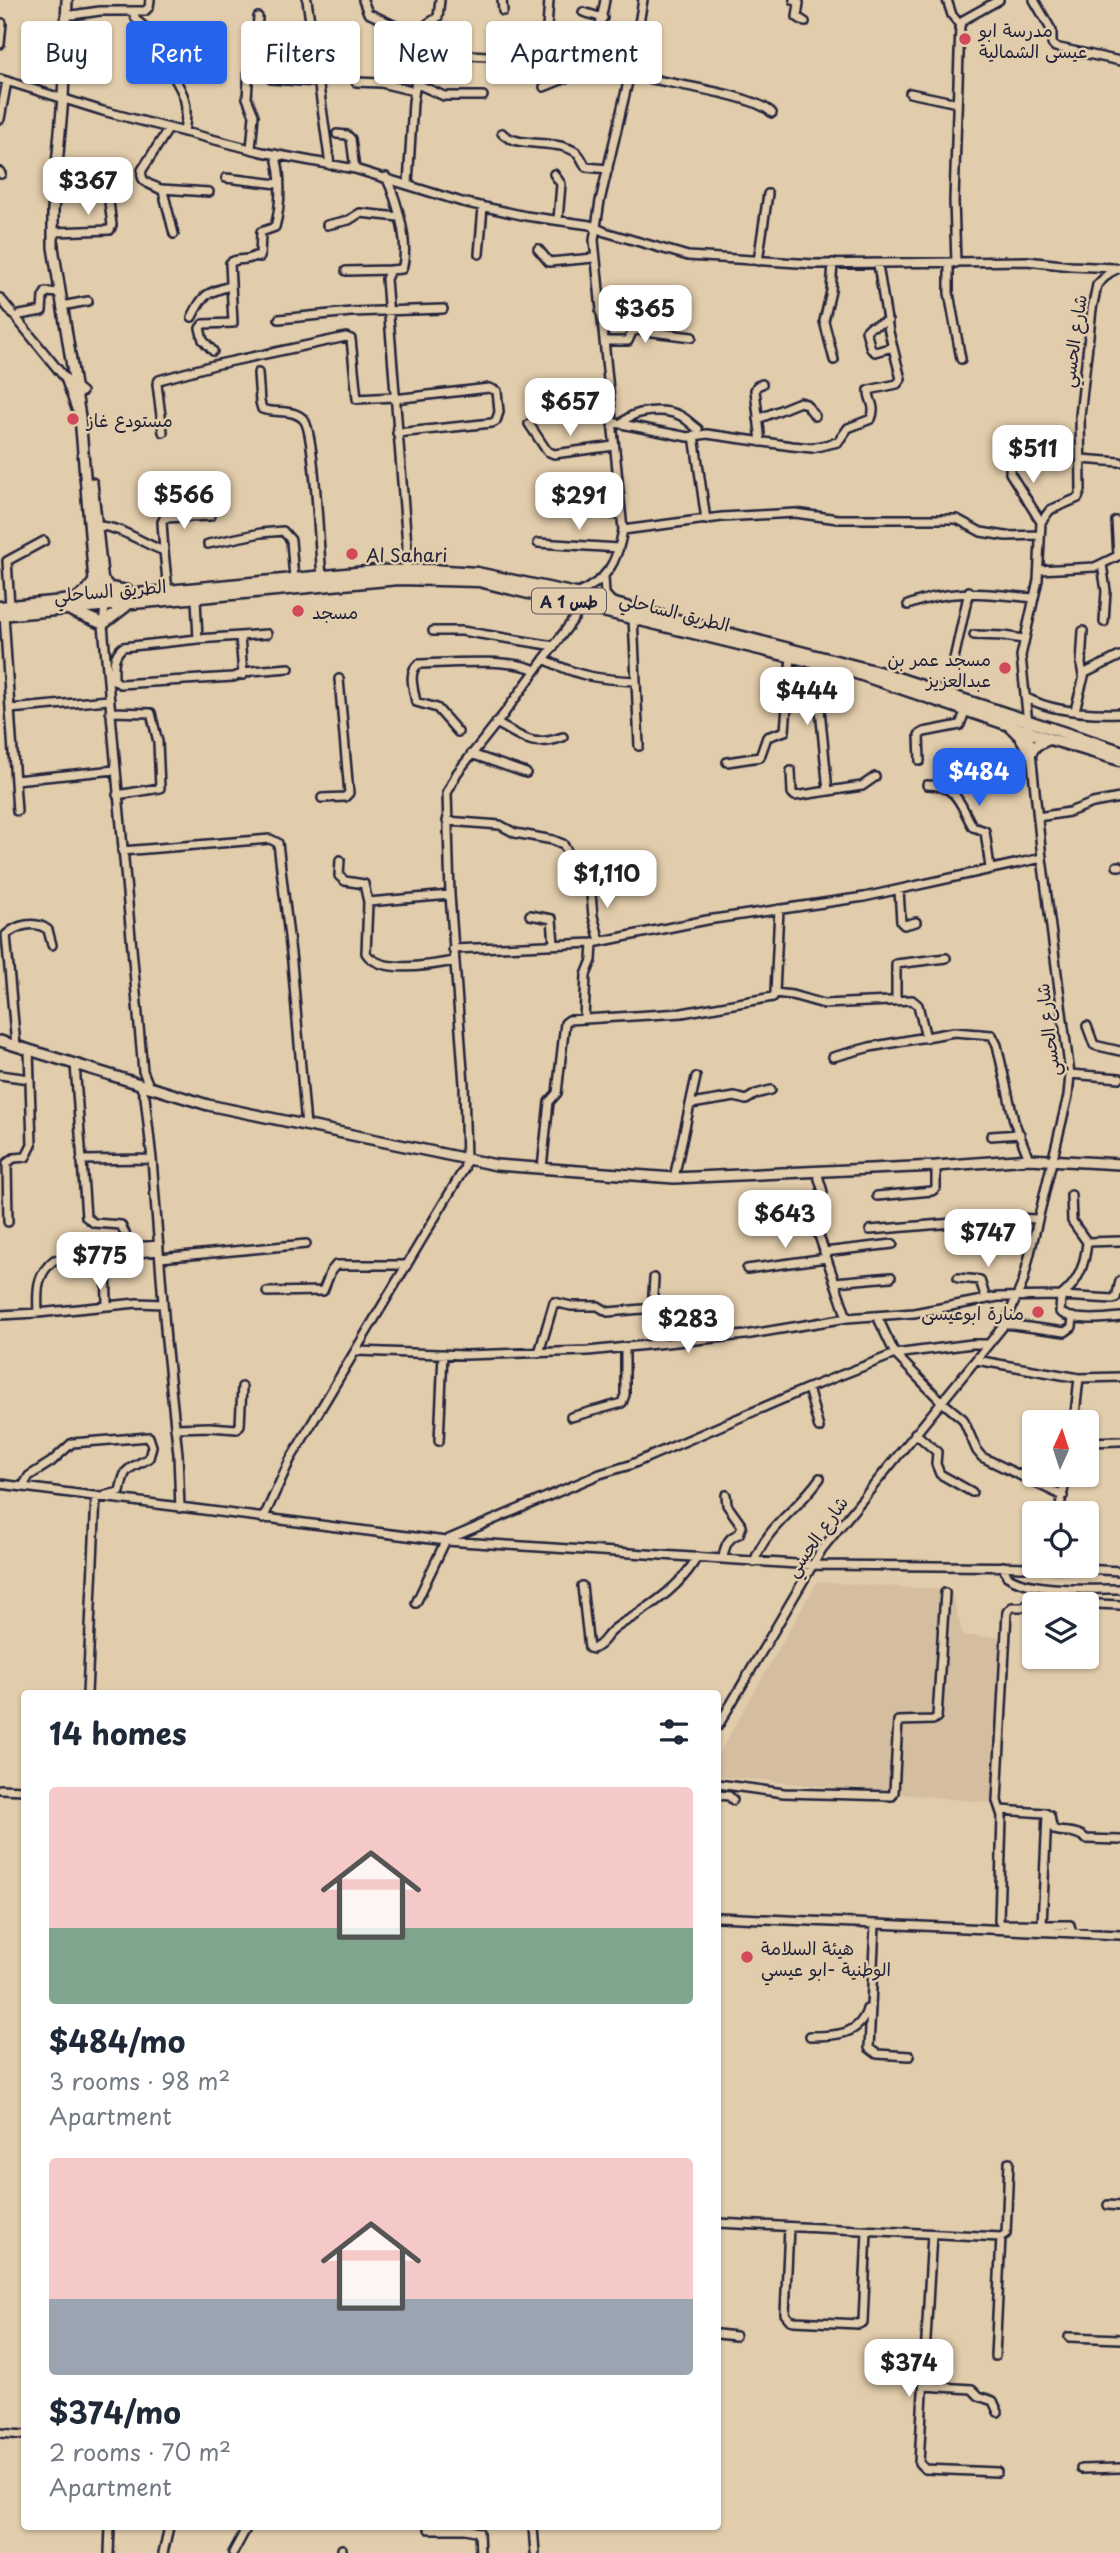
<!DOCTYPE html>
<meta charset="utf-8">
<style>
body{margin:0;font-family:"Playpen Sans","Playpen Sans Arabic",sans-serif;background:#f2f2f3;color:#1f2937;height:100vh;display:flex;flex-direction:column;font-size:26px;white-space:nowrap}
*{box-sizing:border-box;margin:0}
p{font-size:23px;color:#747a83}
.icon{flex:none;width:38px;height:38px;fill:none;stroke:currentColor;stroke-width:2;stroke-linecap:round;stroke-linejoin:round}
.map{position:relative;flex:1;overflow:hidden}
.drawer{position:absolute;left:21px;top:1690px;width:700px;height:840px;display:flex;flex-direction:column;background:#fff;border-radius:7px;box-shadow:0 2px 5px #0004}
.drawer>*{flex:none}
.top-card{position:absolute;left:21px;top:21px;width:700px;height:63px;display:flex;gap:14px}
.needle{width:46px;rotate:3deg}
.controls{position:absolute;left:1022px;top:1410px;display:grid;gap:14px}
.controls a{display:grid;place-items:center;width:77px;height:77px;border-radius:7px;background:#fff;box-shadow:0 2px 5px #0004;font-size:35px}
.price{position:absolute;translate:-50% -60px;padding:0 16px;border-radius:14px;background:#fff;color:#222;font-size:23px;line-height:46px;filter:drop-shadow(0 2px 4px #0008)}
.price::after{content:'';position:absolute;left:50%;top:42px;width:21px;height:16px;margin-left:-10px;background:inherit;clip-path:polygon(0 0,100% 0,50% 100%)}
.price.selected{background:#2563eb;color:#fff}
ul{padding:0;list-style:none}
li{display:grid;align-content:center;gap:14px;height:371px;padding:0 28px}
li span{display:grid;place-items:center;height:217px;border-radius:7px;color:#555}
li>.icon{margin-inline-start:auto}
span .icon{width:126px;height:126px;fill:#fffc;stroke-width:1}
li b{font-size:30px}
h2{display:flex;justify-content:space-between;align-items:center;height:84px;padding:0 28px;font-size:30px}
.chip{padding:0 24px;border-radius:7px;background:#fff;box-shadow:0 2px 5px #0004;font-size:24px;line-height:63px}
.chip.selected{background:#2563eb;color:#fff}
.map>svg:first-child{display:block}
.built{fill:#d5bda0}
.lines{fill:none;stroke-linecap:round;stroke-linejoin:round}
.minor-casing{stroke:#22223b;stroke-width:12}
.major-casing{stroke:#22223b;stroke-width:14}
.highway-casing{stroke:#22223b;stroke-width:15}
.minor{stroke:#e1ccab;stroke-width:7}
.major{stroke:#e1ccab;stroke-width:9}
.highway{stroke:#e1ccab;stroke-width:10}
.poi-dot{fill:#d1495b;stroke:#e1ccab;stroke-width:2.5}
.labels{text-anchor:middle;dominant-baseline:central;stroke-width:5;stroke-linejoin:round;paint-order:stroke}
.shield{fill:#e1ccab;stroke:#5b555d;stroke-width:2}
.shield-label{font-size:16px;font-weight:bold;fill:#22223b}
.poi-label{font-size:18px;fill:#22223b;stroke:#e1ccab;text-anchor:start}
.street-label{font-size:18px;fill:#22223b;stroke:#e1ccab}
</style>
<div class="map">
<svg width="1120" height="2553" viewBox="0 0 1120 2553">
<rect width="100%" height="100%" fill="#e1ccab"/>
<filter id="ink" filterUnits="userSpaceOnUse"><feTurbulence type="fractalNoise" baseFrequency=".0143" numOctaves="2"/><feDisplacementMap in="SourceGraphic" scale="14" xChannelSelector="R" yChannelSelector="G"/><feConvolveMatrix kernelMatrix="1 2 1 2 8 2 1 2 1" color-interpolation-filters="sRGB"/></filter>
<g filter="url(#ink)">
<path class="built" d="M817,1582L951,1590L963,1636L1007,1637L994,1803L718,1776V1755Z"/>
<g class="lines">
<defs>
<path id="minor" d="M307,0L330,165
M363,0L368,13L406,31L411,39L423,40
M502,0L503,11
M549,0L546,41L556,82
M794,0L799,3L797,17L805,22
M947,0L952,15L960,25
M1034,0L1052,31V44L1055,47L1120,61
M133,11C135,25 151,28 157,40C161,48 163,57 167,65C183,93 190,99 184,132
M583,12L603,18
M72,15L100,11H145L149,7L150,0
M428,26L450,29L457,33L458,47L467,55L510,57L512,40L522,38
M0,44L2,23
M630,74C660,83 755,94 772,113
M0,79L103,111L262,152L355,169L462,202L526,216L590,225L605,232L688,256L814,264L1027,261L1071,266L1115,268
M271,79L318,82
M356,82L381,83L414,91
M415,83L444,96H483
M386,84L385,62L392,57L419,62
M544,87L586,70L592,65L605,0
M910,93L957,103
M0,119L7,81
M169,128L142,170C139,185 154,184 163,191L174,234
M502,133C516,149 558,138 577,153C581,156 583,163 586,167L608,169
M337,134L347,135L351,139L355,169
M251,149L254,115L247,98L249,68L256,46L258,17
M0,172L1,174
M554,174L561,184L558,220
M386,177C397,200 410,244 402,269L390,270L386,279L407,545L406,570
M226,178L278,184
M408,184L413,102L424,31L426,25L438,17L440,0
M161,189L209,192
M327,225L349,220L360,213L399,217
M56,232L110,230L112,225L108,194
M538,249L549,262L594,258
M479,254L483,207
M758,261L768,194
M833,263L831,291L824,321L834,360
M949,263V293L961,359
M956,263L954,200L960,25L965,19L999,0
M346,271L390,270
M0,298L64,377L82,392
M67,305L88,301
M600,312C621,312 632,320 640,298
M192,317C203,294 206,293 230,286
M16,318L20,315L42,311L43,297L46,292L60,293
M279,319L351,312L443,309
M888,321L870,327L866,331L871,349L875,352L893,347
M604,341H628L632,332L637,330L692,337
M213,351L203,340L200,328L203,324L233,323L230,263C237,257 247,262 255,256L260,257L261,232L275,227C281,206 282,174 275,154
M258,373L260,402L262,409C275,414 294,408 304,420C315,433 319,551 322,576
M65,378L76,409
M394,399L489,388L497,391L499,412L496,421L492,423L397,433
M758,419L800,402L806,404L815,416
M611,422L688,437L707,434L792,446L812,448L838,442L848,428L871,419C877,405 868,401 869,390L897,384L901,379L889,332L878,265
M623,422C634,410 664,408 679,415C686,418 692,425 698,429
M529,424L547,451L554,454L614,446
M163,432L157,384L159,380L214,365L346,337L351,339L357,399L394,397
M694,435L706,520
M761,442L755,390L757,386L762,384
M1011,453L1010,473L1041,522
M1081,459L1120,462
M544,498L590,512L621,515
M1116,521L1118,556
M97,526C120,526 142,543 164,551L168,591
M623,530L722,517L795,513L838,519H957L981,532L1006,536L1039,535
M538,543L619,548
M208,544L261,533L283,531L291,540L294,579
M164,551L162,522L164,518L210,516
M1102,564L1106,591L1104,622
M1039,570L1095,567L1120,555
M604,577L605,594L613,603
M576,594C607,581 617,563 623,530L594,240L600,201L632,65L643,0
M196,599L198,639L123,647C112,656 114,667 114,680L120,684L233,677L251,671L289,668
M908,605C952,587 989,594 1034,598
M10,606L7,561L44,541
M105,606L103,625L143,1071L150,1088
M4,614L10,709
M633,617L639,746
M433,631H462L554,646
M1083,631L1081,664L1083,676
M974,635L1004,636L1023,639
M240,636L243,675
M198,639L267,634
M544,659C579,677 598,679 636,681
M954,659L969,591
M816,662L815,694L820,709L828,791
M1025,697C1052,712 1090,714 1120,713
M1075,710L1085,673L1120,656
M110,712L151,713L158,742L160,788L117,795
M496,723C524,738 531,748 563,737
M458,732L437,708L416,702C414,690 407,671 419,664C447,663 512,658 535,670
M471,754L526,773
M920,761L919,735L924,732L960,725L966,709
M727,762L760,757L767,737L785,731L791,656
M791,771L792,793L795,796L862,786L875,777
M15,780L115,770
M927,785C959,785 960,806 973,827L985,831L990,868
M322,798L345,797L349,793L339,679
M17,811L10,709L108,700
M1038,817L1069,812L1093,803L1120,798
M447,821L500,825L515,833L553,840L563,844L567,851
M122,851L270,839L278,843L292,962L306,1126
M340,860L339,876L345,881L364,884L368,902
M1117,866H1120
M590,883L593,916L600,941
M899,890L901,922L904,925L916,922
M450,895L368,902L366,953C380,975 432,965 454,961
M530,915L552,919L554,944
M453,949L593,943L707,920L864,897L1042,858
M775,993L792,995L824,1004L912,1000L918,1005L926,1038
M896,1000V964L946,958
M584,1019L586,975L592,960L593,943
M1087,1026L1094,1045L1120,1051
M16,1046L6,935C16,925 36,920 48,930L52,945
M833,1057L870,1047L954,1032L992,1035L997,1045L1014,1121L1029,1159
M75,1064L86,1217L94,1223L121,1225C134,1252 128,1247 159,1245
M1070,1074L1120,1078
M0,1075L30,1079
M140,1085L145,1097L152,1159L166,1341L178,1454L180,1508
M691,1104L735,1097L746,1100L756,1094L771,1090
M991,1136L1020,1134
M81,1160L152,1159
M542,1168L549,1102L557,1093L565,1023L569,1020L682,1013L773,997L775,993L779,909
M817,1172L823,1192L812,1206L813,1218L847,1318
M674,1178L696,1077
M1071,1195L1072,1221L1087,1242C1085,1264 1079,1282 1061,1296L1060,1312C1073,1322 1103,1319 1120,1317
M877,1196L932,1191L936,1188V1166
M8,1222L7,1163L14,1158L26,1157L32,1145L29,1050
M753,1226V1217L756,1215L812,1212
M870,1230L1013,1218L1037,1219
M1087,1242L1120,1241
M824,1252L893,1244
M106,1256L107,1305
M160,1258L306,1244
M747,1269L826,1258
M654,1278L653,1295L657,1343
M958,1278L980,1280L986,1299
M835,1282L891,1277
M267,1292L323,1291L331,1271L336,1265H407
M38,1313L137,1303L163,1304
M0,1315L38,1313C37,1291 36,1275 54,1260L159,1251
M877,1316L895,1354L941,1401L963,1419L977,1451L982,1457L1063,1496
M1005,1324L1065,1332L1072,1327L1073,1317
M358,1351L465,1355L588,1351L745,1335L847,1318L914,1313L998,1297L1061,1296L1113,1299L1116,1298L1120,1281
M539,1353L554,1302L571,1306H598L608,1312L654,1308
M976,1360L1079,1378L1120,1377
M808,1388L819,1428
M571,1417L622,1403L625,1395V1347
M1074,1423L1079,1378
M175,1428L210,1427L237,1429L240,1425L242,1387
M915,1433L937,1452L936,1464L940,1474L972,1492
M439,1441L443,1354
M1087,1442L1120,1441
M0,1484L446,1541L813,1565L1045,1567L1120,1571
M23,1486L29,1476L51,1462L72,1443L149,1437L152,1446L149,1458C127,1471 125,1465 120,1492L106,1495
M1058,1514L1067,1475
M263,1519L290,1460L464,1169L466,1160L464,1084L450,895L447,793L457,773L503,715L584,605
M723,1559C724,1548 727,1537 739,1534L742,1526L727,1505L726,1495
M754,1562C768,1524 798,1510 820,1478
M1003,1566L1007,1576C1030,1592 1092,1589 1120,1589
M582,1586L589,1648L593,1649C606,1642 603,1639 612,1631C619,1624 631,1619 639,1613C661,1599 685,1580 697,1557
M416,1603L444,1544L449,1539L600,1474L630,1465L808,1388L895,1354L972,1344H988
M87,1694L96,1496
M718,1726L822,1549L1005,1324L1023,1282L1068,1096L1070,1074L1042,858L1021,656L1038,580L1041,522L1050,510L1078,498L1081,490L1080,416L1092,309L1097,285L1109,273L1119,268
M718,1784L784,1793L892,1796L894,1792L898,1721L933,1720L937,1717L945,1593
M0,1789L24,1790
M718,1795L729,1796L733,1800
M1001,1810L1045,1813L1050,1816C1051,1820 1051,1825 1053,1828C1058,1835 1075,1828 1086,1839L1120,1840
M718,1917L1120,1935
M875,1925L869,2048L877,2054L910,2056
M1042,1926L1047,1814
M1072,1933L1070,1925L1001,1924L999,1921L1002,1816L997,1801L1007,1612L1012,1607H1024L1030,1601L1120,1605
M810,2036C833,2036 860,2036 867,2009
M1108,2205L1120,2206
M718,2223L1001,2237
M789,2227L785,2314L790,2320L794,2321L859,2324L863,2322L867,2231
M932,2234L919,2463L925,2469L997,2472
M718,2334L735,2336
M1069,2337L1120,2339
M995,2356L1001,2237L1006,2234L1009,2162
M924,2386L972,2389L979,2396L993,2401L998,2412
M0,2433L24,2435
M1081,2469L1120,2468
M533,2527L535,2553
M429,2529H466L479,2532L480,2553
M109,2553L110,2527
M163,2553L169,2527
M233,2553L247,2527
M342,2553V2549"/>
<path id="major" d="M67,0L63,98L53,210V247L80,417L96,604
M92,483L105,601
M0,1041L208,1105L496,1165L674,1178L936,1166L1029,1159L1120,1164"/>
<path id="highway" d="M103,581L110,588L127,591
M75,600L87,591L94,582
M0,607L377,571L431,570L477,573L576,594L882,673L1120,751
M72,611L101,623
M0,615L399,579L479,581L850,671L1050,739L1120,760
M104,623L126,606
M1010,726L1021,737L1030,753L1036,745L1049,739"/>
</defs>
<use href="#minor" class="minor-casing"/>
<use href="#major" class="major-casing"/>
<use href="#highway" class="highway-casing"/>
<use href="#minor" class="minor"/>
<use href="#major" class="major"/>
<use href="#highway" class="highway"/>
</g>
</g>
<g class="poi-dot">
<circle cx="965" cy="39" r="7"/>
<circle cx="73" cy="419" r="7"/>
<circle cx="352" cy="554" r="7"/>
<circle cx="298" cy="611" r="7"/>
<circle cx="1005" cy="668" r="7"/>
<circle cx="1038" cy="1312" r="7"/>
<circle cx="747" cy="1957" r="7"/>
</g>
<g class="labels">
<rect class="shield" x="532" y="588.5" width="74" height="25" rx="5"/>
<g class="shield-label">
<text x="569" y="601">A 1 طس</text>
</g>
<g class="poi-label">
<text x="979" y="29">مدرسة ابو<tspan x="979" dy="21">عيسى الشمالية</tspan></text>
<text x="87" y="419">مستودع غاز</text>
<text x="366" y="554">Al Sahari</text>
<text x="312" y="611">مسجد</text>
<text x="991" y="658" text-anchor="end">مسجد عمر بن<tspan x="991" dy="21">عبدالعزيز</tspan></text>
<text x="1024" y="1312" text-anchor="end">منارة ابوعيسى</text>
<text x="761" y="1947">هيئة السلامة<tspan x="761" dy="21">الوطنية -ابو عيسي</tspan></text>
</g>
<g class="street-label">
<text transform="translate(1073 341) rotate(-82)">شارع الحسي</text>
<text transform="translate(110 590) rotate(-5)">الطريق الساحلي</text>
<text transform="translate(675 611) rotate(14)">الطريق الساحلي</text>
<text transform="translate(1047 1030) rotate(-97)">شارع الحسي</text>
<text transform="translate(816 1536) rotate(-55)">شارع الحسي</text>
</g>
</g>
</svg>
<div class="controls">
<a><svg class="needle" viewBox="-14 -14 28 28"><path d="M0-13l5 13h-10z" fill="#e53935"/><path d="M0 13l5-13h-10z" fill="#747a83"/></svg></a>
<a><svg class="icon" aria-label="locate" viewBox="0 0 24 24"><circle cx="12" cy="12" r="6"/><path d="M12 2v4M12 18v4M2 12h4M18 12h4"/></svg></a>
<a><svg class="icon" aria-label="layers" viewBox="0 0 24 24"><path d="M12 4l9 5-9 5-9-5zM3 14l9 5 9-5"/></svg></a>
</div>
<b class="price" style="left:88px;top:217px">$367</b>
<b class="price" style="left:645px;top:345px">$365</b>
<b class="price" style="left:570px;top:438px">$657</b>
<b class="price" style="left:1033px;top:485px">$511</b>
<b class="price" style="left:184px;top:531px">$566</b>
<b class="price" style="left:579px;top:532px">$291</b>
<b class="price" style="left:807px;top:727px">$444</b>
<b class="price selected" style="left:979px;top:808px">$484</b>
<b class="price" style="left:607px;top:910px">$1,110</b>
<b class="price" style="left:785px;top:1250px">$643</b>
<b class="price" style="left:988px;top:1269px">$747</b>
<b class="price" style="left:100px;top:1292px">$775</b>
<b class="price" style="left:688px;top:1355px">$283</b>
<b class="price" style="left:909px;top:2399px">$374</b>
<div class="top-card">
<a class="chip">Buy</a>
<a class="chip selected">Rent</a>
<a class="chip">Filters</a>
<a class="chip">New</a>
<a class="chip">Apartment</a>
</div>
<section class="drawer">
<h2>14 homes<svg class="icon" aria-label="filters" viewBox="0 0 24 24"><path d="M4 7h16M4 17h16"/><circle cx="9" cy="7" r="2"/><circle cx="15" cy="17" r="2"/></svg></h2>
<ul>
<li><span style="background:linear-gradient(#f6c9c9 65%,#7fa58c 0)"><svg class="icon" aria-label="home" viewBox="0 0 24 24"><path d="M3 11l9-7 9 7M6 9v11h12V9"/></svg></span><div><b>$484/mo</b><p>3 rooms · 98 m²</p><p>Apartment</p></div></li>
<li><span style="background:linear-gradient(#f6c9c9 65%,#9aa5b1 0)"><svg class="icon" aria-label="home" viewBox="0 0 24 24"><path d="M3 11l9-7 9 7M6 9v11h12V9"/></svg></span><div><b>$374/mo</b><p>2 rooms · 70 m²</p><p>Apartment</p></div></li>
</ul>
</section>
</div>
